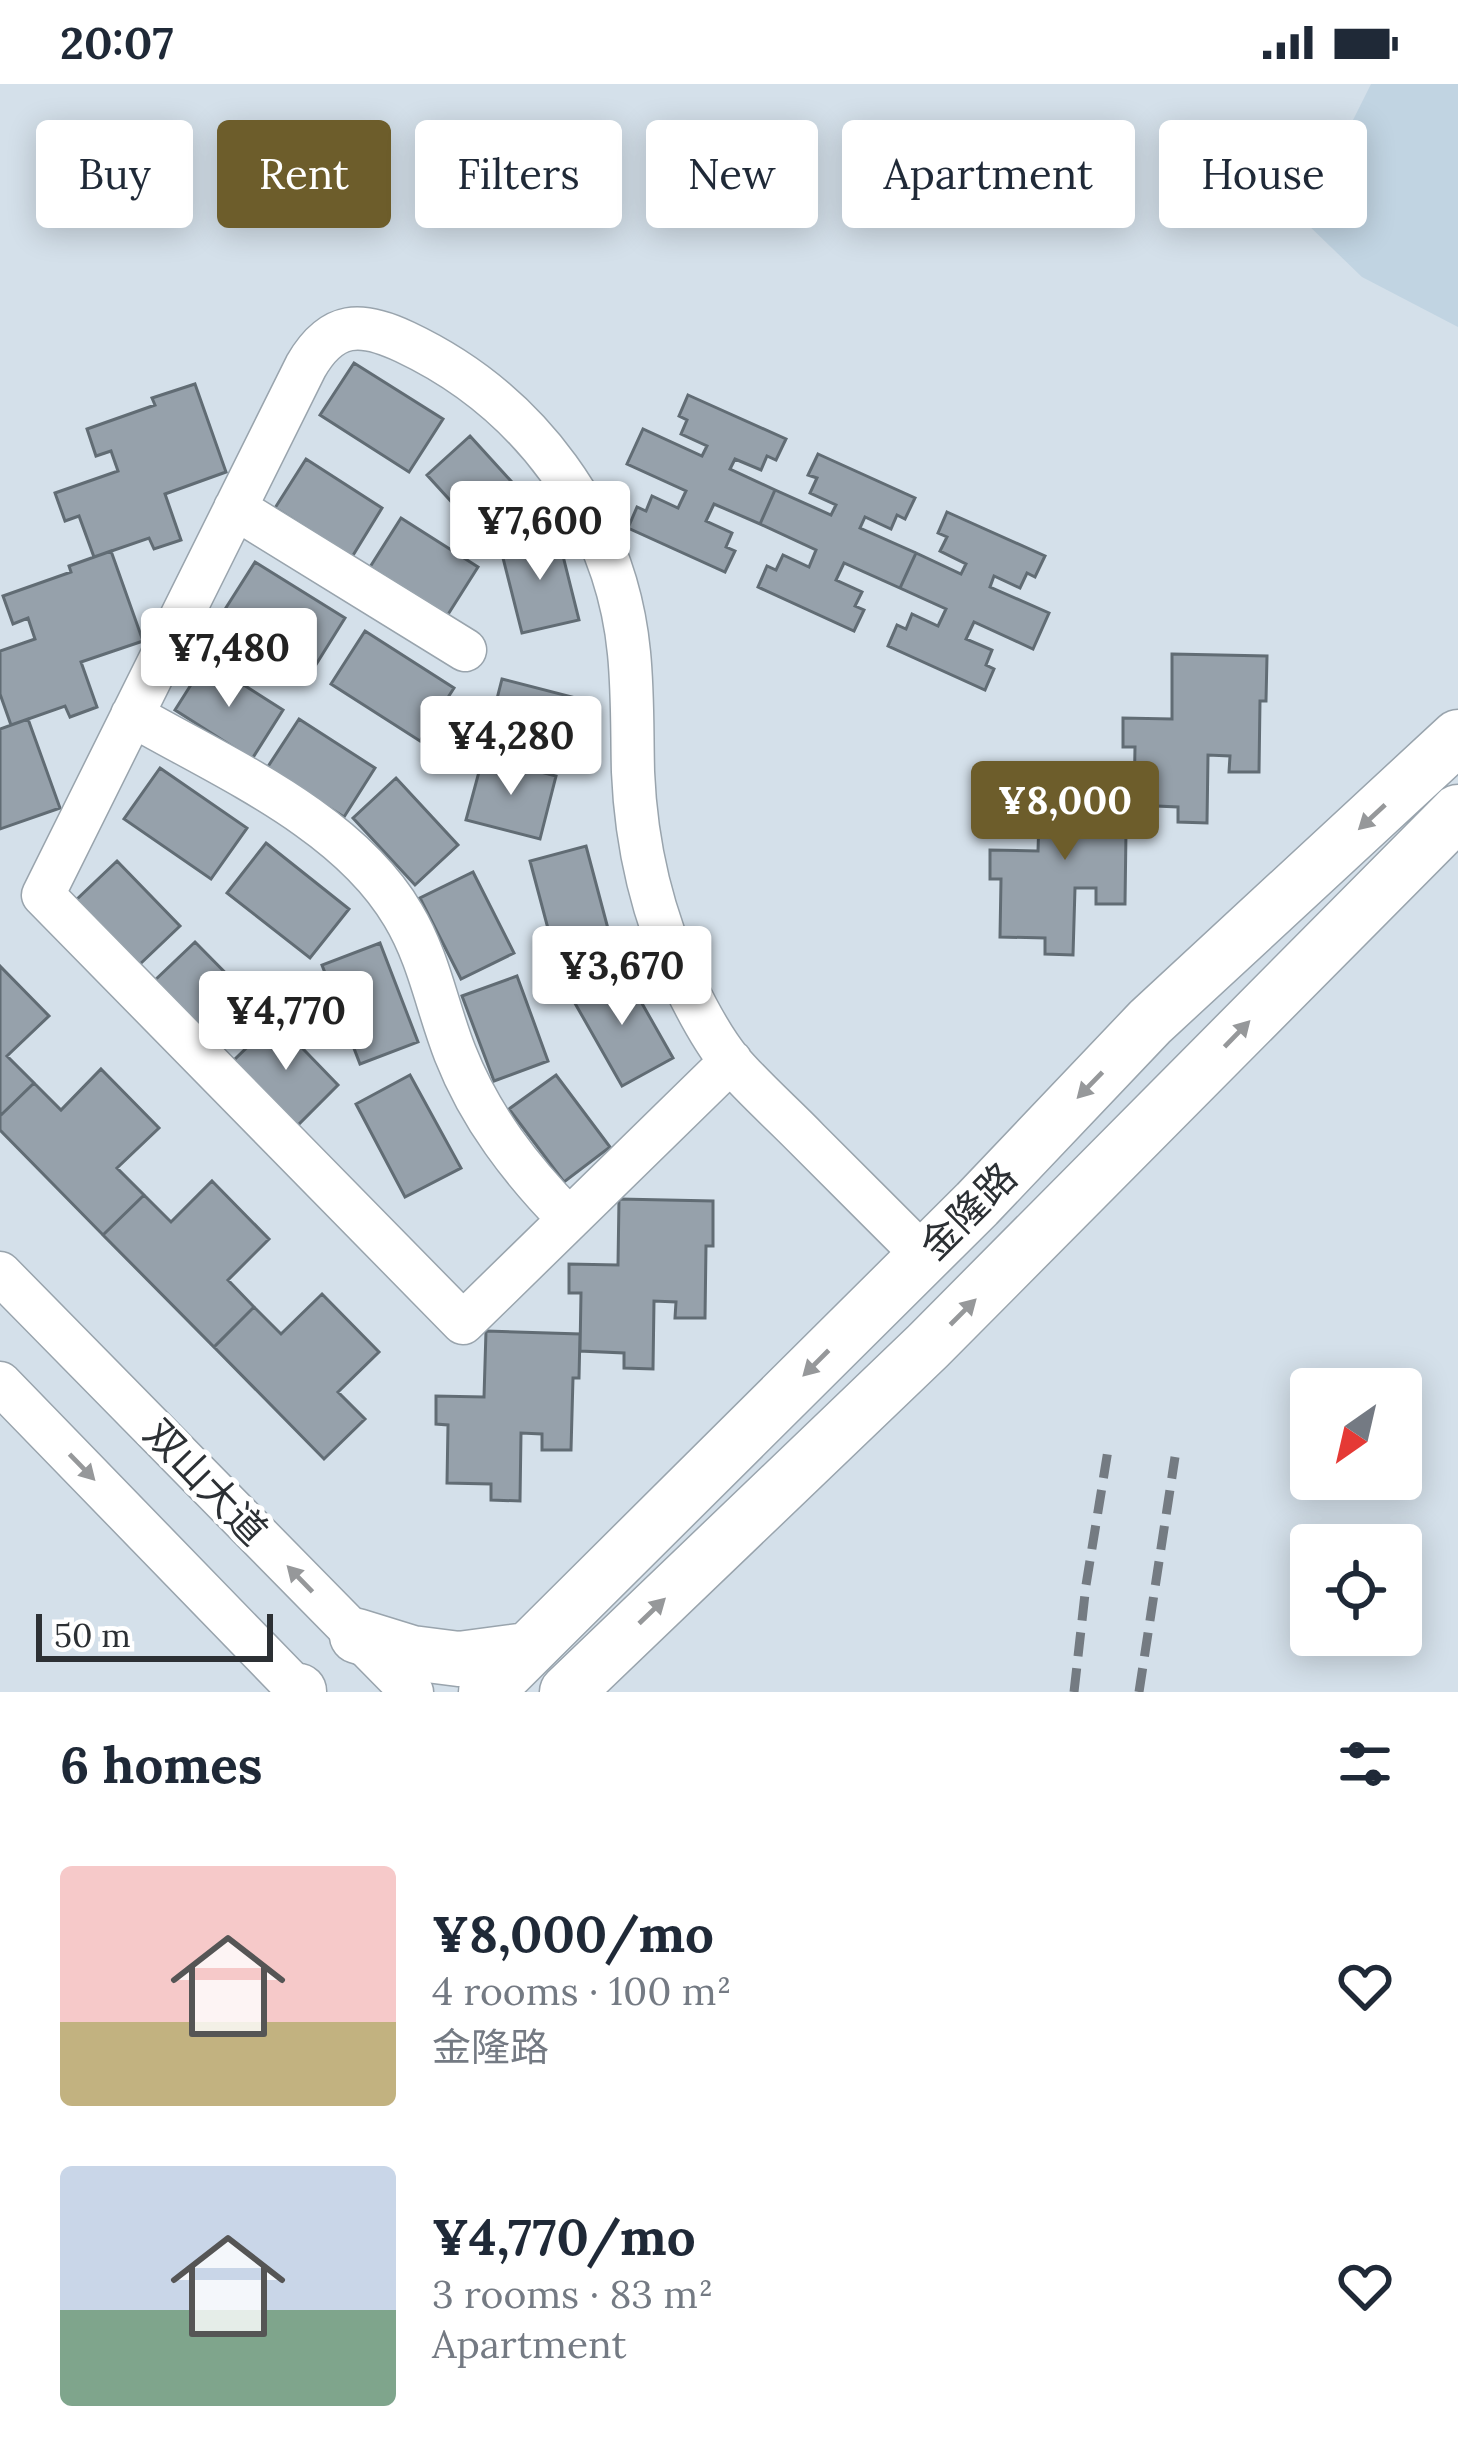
<!DOCTYPE html>
<meta charset="utf-8">
<style>
body{margin:0;font-family:Lora,"Noto Sans SC",serif;background:#f2f2f3;color:#1f2937;height:100vh;display:flex;flex-direction:column;font-size:45px;white-space:nowrap}
*{box-sizing:border-box;margin:0}
p{font-size:39px;color:#747a83}
.icon{flex:none;width:66px;height:66px;fill:none;stroke:currentColor;stroke-width:2;stroke-linecap:round;stroke-linejoin:round}
.map{position:relative;height:1608px;overflow:hidden}
.details{display:flex;flex-direction:column;background:#fff;flex:1}
.details>*{flex:none}
.banner{position:absolute;left:36px;top:36px;width:1386px;height:108px;display:flex;gap:24px}
.needle{width:78px;rotate:214deg}
.fabs{position:absolute;left:1290px;top:1284px;display:grid;gap:24px}
.fabs a{display:grid;place-items:center;width:132px;height:132px;border-radius:12px;background:#fff;box-shadow:0 6px 30px #0003;font-size:60px}
.scale{position:absolute;left:36px;bottom:30px;width:237px;box-sizing:border-box;padding-left:12px;border:6px solid #2c3034;border-top:0;font-size:33px;line-height:42px;white-space:nowrap;color:#2c3034;-webkit-text-stroke:9px #fff;paint-order:stroke}
.price{position:absolute;translate:-50% -102px;padding:0 27px;border-radius:12px;background:#fff;color:#222;font-size:39px;line-height:78px;filter:drop-shadow(0 3px 6px #0008)}
.price::after{content:'';position:absolute;left:50%;top:72px;width:36px;height:27px;margin-left:-18px;background:inherit;clip-path:polygon(0 0,100% 0,50% 100%)}
.price.current{background:#6d5d2b;color:#fff}
ul{padding:0;list-style:none}
li{display:flex;align-items:center;gap:36px;height:300px;padding:0 60px}
li span{display:grid;place-items:center;flex:none;width:336px;height:240px;border-radius:12px;color:#555}
li>.icon{margin-inline-start:auto}
span .icon{width:144px;height:144px;fill:#fffc;stroke-width:1}
li b{font-size:51px}
h2{display:flex;justify-content:space-between;align-items:center;height:144px;padding:0 60px;font-size:51px}
.pill{padding:0 42px;border-radius:12px;background:#fff;box-shadow:0 6px 30px #0003;font-size:42px;line-height:108px}
.pill.current{background:#6d5d2b;color:#fff}
.status{display:flex;justify-content:space-between;align-items:center;height:84px;padding:0 60px;background:#fff;direction:ltr}
.status svg{height:33px;fill:currentColor}
.map>svg:first-child{display:block}
.built{fill:#c1d4e2}
.building{fill:#96a1ab;stroke:#616c74;stroke-width:3}
.lines{fill:none;stroke-linecap:round;stroke-linejoin:round}
.minor-casing{stroke:#99a4ad;stroke-width:45}
.major-casing{stroke:#99a4ad;stroke-width:57}
.minor{stroke:#fff;stroke-width:42}
.major{stroke:#fff;stroke-width:54}
.rail{stroke:#747b82;stroke-width:9;stroke-dasharray:24 12;stroke-linecap:butt}
.oneway{fill:#96989a}
.labels{text-anchor:middle;dominant-baseline:central;stroke-width:10;stroke-linejoin:round;paint-order:stroke}
.street-label{font-size:39px;fill:#2c3034;stroke:#fff}
</style>
<div class="status"><b>20:07</b><svg viewBox="0 0 49 12"><path d="M0 12V9h3v3zM5 12V6h3v6zM10 12V3h3v9zM15 12V0h3v12zM26 1h20v11H26zM47 4h2v5h-2z"/></svg></div>
<div class="map">
<svg width="1458" height="1608" viewBox="0 0 1458 1608">
<rect width="100%" height="100%" fill="#d4e0ea"/>
<path class="built" d="M1371,0H1458V243L1362,193L1303,136Z"/>
<path class="building" d="M354,279L443,335L409,388L320,331Z
M195,300L226,388L165,410L181,456L154,465L149,454L94,473L79,432L65,437L55,409L118,387L111,367L96,372L87,345L155,321L152,314Z
M688,311L786,355L776,376L767,372L761,386L735,375L730,385L775,406L760,440L714,420L706,437L732,449L726,463L735,467L725,488L628,444L637,423L646,427L652,412L678,424L686,407L627,380L643,345L702,372L707,362L681,350L687,336L679,332Z
M470,352L531,419L488,458L427,391Z
M818,370L915,414L905,435L897,431L891,445L865,433L860,444L916,469L900,504L844,479L836,496L862,508L855,522L864,526L854,547L758,503L767,482L776,486L783,471L809,483L816,466L760,440L775,406L831,431L836,421L810,409L817,394L808,391Z
M306,375L382,424L352,473L275,424Z
M947,428L1045,472L1035,493L1027,489L1020,504L994,492L990,503L1049,529L1033,565L974,538L966,555L992,566L986,581L994,585L985,606L888,562L897,541L906,545L912,530L938,542L946,525L900,504L916,469L961,490L966,480L940,467L947,453L938,449Z
M401,434L478,483L447,532L370,483Z
M557,448L579,536L522,549L500,462Z
M111,467L143,557L81,578L97,623L70,633L65,622L11,641L0,610V567L35,555L28,534L13,540L3,512L71,488L69,482Z
M255,478L345,534L312,587L222,530Z
M365,547L454,604L420,657L331,600Z
M1172,570L1267,572L1266,617H1260L1259,688H1229L1230,672L1208,671L1207,739L1178,738V723L1134,721L1135,663H1123V634L1172,635Z
M206,577L283,626L252,675L175,626Z
M502,595L576,614L560,677L486,658Z
M28,635L60,724L0,745V645Z
M299,635L375,684L344,733L267,684Z
M483,673L556,692L540,755L466,736Z
M160,684L247,744L211,795L124,735Z
M396,694L458,761L415,801L353,734Z
M1040,701L1134,704L1133,748H1126L1125,820H1096V804H1075L1073,871L1045,870V854L1000,853L1001,795H990V766L1038,767Z
M266,759L349,825L310,874L227,809Z
M586,762L615,871L559,886L530,777Z
M117,777L180,842L138,882L75,817Z
M473,788L514,869L461,895L420,814Z
M195,858L258,922L217,963L153,898Z
M380,859L418,958L360,980L322,881Z
M0,882L49,932L7,972L34,999L0,1032Z
M623,886L673,974L622,1002L572,914Z
M517,892L548,977L494,997L462,912Z
M275,936L338,1001L297,1042L233,977Z
M101,985L159,1044L117,1084L144,1111L103,1151L0,1046V1032L34,999L61,1026Z
M410,991L461,1084L405,1113L356,1020Z
M556,991L610,1063L564,1098L509,1025Z
M212,1097L269,1155L228,1196L254,1223L214,1263L103,1151L144,1111L171,1138Z
M619,1115L713,1117V1162H706L705,1234H675L676,1218L654,1217L653,1285L624,1284V1269L580,1267L581,1209H569V1180L618,1181Z
M322,1210L379,1268L338,1308L365,1335L324,1375L214,1263L254,1223L281,1250Z
M486,1247L580,1250L579,1294H573L571,1366H542V1350L521,1349L520,1417L491,1416V1400L447,1399L448,1341L436,1340V1312L484,1313Z"/>
<g class="lines">
<defs>
<path id="minor" d="M235,424L465,566
M132,631C224,684 348,737 403,831C429,874 437,923 455,969C480,1033 521,1086 569,1135
M731,977L463,1239L43,811L306,282C332,237 361,237 405,258C528,316 616,433 629,569C633,609 632,648 633,688C636,761 653,833 684,899C697,926 712,955 731,978C754,1005 783,1030 808,1056C847,1095 885,1133 924,1172
M0,1189L412,1608
M0,1299L300,1608"/>
<path id="major" d="M357,1552L412,1569L459,1575L527,1566
M299,1607V1608
M486,1608L977,1120L1150,938L1458,653
M567,1608L928,1262L1458,728"/>
</defs>
<use href="#minor" class="minor-casing"/>
<use href="#major" class="major-casing"/>
<use href="#minor" class="minor"/>
<use href="#major" class="major"/>
<path class="rail" d="M1074,1608L1086,1501L1109,1360
M1139,1608L1175,1373"/>
</g>
<defs><path id="oneway-solid" d="M-6-.8H1V-3.2L6.5 0L1 3.2V.8H-6Z" transform="scale(3)"/></defs>
<g class="oneway">
<use href="#oneway-solid" transform="translate(1372 733) rotate(137)"/>
<use href="#oneway-solid" transform="translate(1237 950) rotate(-46)"/>
<use href="#oneway-solid" transform="translate(1090 1001) rotate(134)"/>
<use href="#oneway-solid" transform="translate(963 1228) rotate(-45)"/>
<use href="#oneway-solid" transform="translate(816 1279) rotate(135)"/>
<use href="#oneway-solid" transform="translate(82 1383) rotate(46)"/>
<use href="#oneway-solid" transform="translate(300 1495) rotate(-134)"/>
<use href="#oneway-solid" transform="translate(652 1527) rotate(-44)"/>
</g>
<g class="labels">
<g class="street-label">
<text transform="translate(968 1127) rotate(-45)">金隆路</text>
<text transform="translate(206 1398) rotate(46)">双山大道</text>
</g>
</g>
</svg>
<div class="fabs">
<a><svg class="needle" viewBox="-14 -14 28 28"><path d="M0-13l5 13h-10z" fill="#e53935"/><path d="M0 13l5-13h-10z" fill="#747a83"/></svg></a>
<a><svg class="icon" aria-label="locate" viewBox="0 0 24 24"><circle cx="12" cy="12" r="6"/><path d="M12 2v4M12 18v4M2 12h4M18 12h4"/></svg></a>
</div>
<div class="scale">50 m</div>
<b class="price" style="left:540px;top:499px">¥7,600</b>
<b class="price" style="left:229px;top:626px">¥7,480</b>
<b class="price" style="left:511px;top:714px">¥4,280</b>
<b class="price current" style="left:1065px;top:779px">¥8,000</b>
<b class="price" style="left:622px;top:944px">¥3,670</b>
<b class="price" style="left:286px;top:989px">¥4,770</b>
<div class="banner">
<a class="pill">Buy</a>
<a class="pill current">Rent</a>
<a class="pill">Filters</a>
<a class="pill">New</a>
<a class="pill">Apartment</a>
<a class="pill">House</a>
</div>
</div>
<section class="details">
<h2>6 homes<svg class="icon" aria-label="filters" viewBox="0 0 24 24"><path d="M4 7h16M4 17h16"/><circle cx="9" cy="7" r="2"/><circle cx="15" cy="17" r="2"/></svg></h2>
<ul>
<li><span style="background:linear-gradient(#f6c9c9 65%,#c2b280 0)"><svg class="icon" aria-label="home" viewBox="0 0 24 24"><path d="M3 11l9-7 9 7M6 9v11h12V9"/></svg></span><div><b>¥8,000/mo</b><p>4 rooms · 100 m²</p><p>金隆路</p></div><svg class="icon" aria-label="heart" viewBox="0 0 24 24"><path d="M12 20l-8-8c-3-5 5-10 8-4 3-6 11-1 8 4z"/></svg></li>
<li><span style="background:linear-gradient(#c9d6e8 60%,#7fa58c 0)"><svg class="icon" aria-label="home" viewBox="0 0 24 24"><path d="M3 11l9-7 9 7M6 9v11h12V9"/></svg></span><div><b>¥4,770/mo</b><p>3 rooms · 83 m²</p><p>Apartment</p></div><svg class="icon" aria-label="heart" viewBox="0 0 24 24"><path d="M12 20l-8-8c-3-5 5-10 8-4 3-6 11-1 8 4z"/></svg></li>
</ul>
</section>
